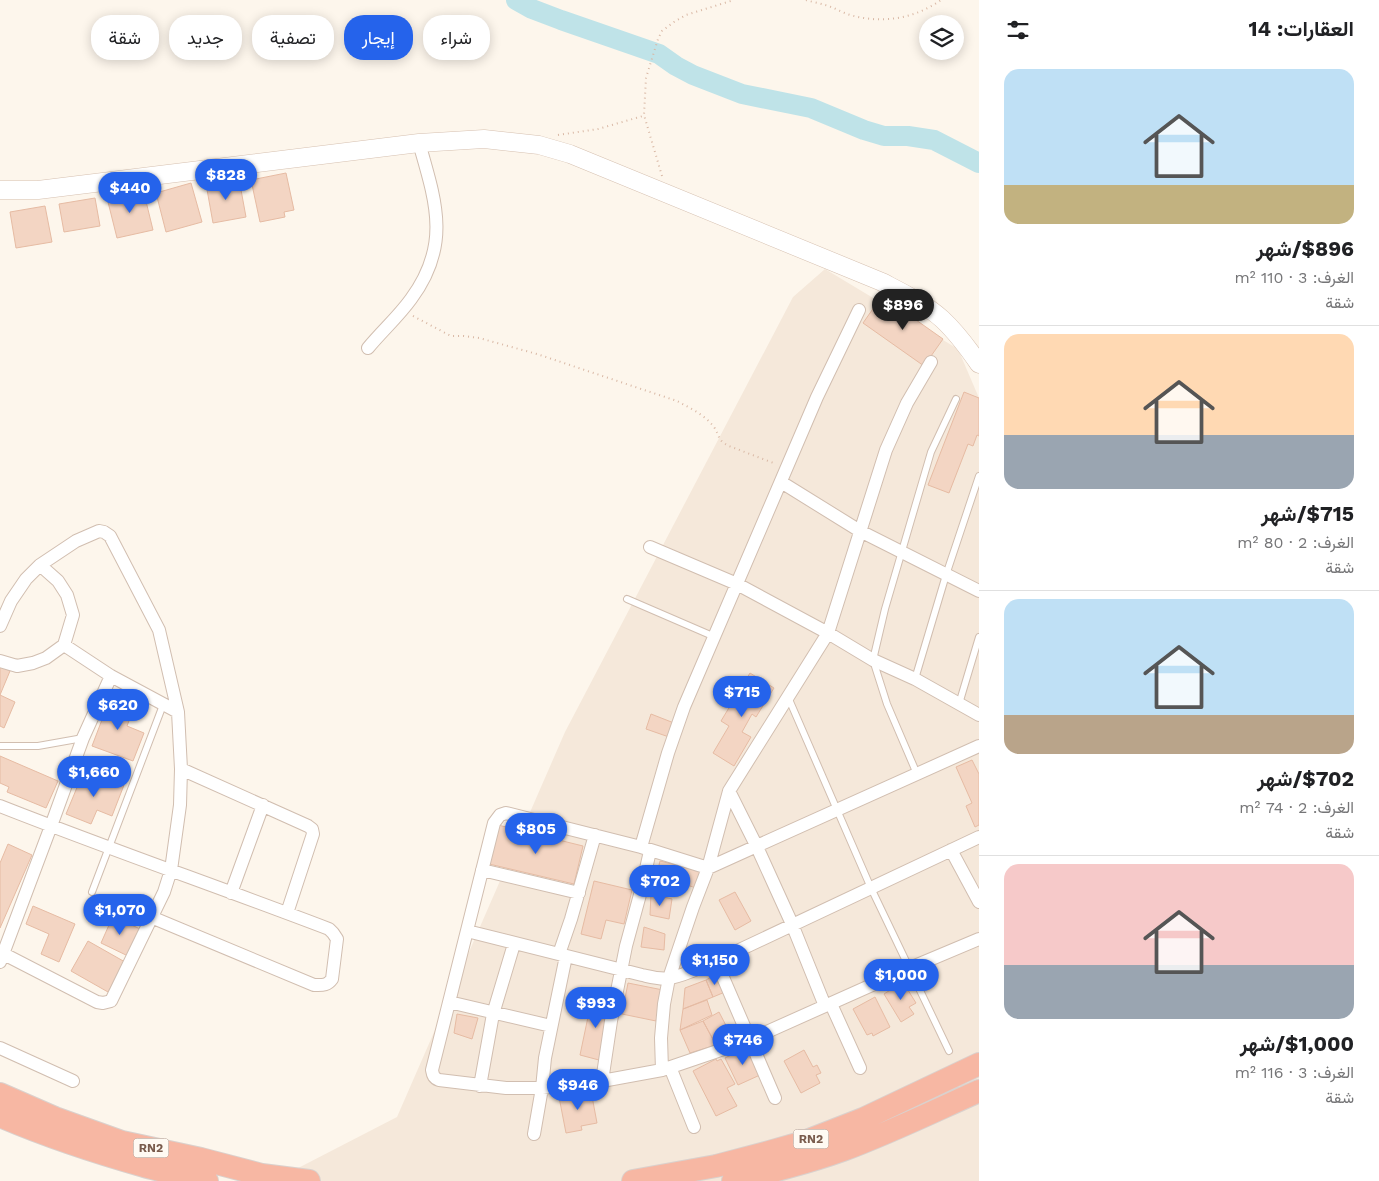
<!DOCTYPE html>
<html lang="ar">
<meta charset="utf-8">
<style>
body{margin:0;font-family:"Work Sans",Vazirmatn,sans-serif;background:#f2f2f2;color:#202124;direction:rtl;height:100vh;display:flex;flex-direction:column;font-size:19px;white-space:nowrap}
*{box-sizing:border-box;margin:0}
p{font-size:16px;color:#757577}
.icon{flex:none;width:28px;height:28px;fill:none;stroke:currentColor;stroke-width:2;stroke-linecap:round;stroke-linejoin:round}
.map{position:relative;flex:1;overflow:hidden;direction:ltr}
.drawer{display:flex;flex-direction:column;background:#fff;width:400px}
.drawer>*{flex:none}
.banner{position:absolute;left:15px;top:15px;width:475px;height:45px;direction:rtl;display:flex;gap:10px}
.controls{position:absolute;left:919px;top:15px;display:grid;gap:10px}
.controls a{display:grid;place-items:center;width:45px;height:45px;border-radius:50%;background:#fff;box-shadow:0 2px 12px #0003;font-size:25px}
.price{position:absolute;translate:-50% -42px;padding:0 11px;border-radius:18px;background:#2563eb;color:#fff;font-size:16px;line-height:32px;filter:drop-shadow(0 1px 2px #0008)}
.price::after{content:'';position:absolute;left:50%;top:30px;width:15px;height:11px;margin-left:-8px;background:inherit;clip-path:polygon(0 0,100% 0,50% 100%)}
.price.selected{background:#222;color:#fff}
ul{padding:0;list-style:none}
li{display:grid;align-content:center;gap:10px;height:265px;padding:0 25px}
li+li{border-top:1px solid #e0e0e0}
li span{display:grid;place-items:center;height:155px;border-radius:15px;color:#555}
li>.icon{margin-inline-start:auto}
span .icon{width:90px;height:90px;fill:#fffc;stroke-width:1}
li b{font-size:21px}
h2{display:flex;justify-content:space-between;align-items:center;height:60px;padding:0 25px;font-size:21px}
.pill{padding:0 18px;border-radius:20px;background:#fff;box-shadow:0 2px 12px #0003;font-size:18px;line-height:45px}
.pill.selected{background:#2563eb;color:#fff}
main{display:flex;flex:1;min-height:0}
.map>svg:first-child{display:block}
.residential{fill:#f5e8da}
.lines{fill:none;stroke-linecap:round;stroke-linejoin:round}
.river{stroke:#bfe3e8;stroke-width:20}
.building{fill:#f3d5c3;stroke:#e6bba3}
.lane-casing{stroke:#d1beb0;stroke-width:8}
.street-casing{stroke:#d1beb0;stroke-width:14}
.secondary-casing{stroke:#d6c0b0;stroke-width:19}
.highway-casing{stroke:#dad1cd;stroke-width:24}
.path{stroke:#d9b8a5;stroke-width:2;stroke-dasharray:1 4;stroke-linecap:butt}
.lane{stroke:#fff;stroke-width:6}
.street{stroke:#fff;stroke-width:12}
.secondary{stroke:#fff;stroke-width:18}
.highway{stroke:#f7b7a3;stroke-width:22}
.labels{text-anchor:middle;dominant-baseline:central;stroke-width:4;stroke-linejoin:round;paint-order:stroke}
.shield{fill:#fffaf3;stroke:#a28b7f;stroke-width:1}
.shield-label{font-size:12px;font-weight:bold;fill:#7a5c4d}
</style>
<main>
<section class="drawer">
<h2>العقارات: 14<svg class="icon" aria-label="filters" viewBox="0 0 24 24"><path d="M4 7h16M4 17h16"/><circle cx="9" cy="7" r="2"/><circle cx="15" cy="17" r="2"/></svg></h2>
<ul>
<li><span style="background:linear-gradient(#bfe0f5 75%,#c2b280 0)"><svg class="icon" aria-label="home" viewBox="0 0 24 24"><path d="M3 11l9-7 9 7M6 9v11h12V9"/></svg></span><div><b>$896/شهر</b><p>الغرف: 3 · 110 m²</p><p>شقة</p></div></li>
<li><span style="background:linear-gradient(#ffd9b3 65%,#9aa5b1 0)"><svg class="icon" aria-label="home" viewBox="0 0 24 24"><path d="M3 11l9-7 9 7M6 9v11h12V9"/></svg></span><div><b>$715/شهر</b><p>الغرف: 2 · 80 m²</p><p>شقة</p></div></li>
<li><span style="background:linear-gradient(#bfe0f5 75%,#b9a48a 0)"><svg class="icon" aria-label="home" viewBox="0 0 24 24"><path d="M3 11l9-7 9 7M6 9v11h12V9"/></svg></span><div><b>$702/شهر</b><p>الغرف: 2 · 74 m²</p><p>شقة</p></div></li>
<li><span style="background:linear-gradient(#f6c9c9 65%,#9aa5b1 0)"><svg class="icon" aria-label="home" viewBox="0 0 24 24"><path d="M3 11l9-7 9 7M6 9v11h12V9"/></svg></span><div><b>$1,000/شهر</b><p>الغرف: 3 · 116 m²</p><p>شقة</p></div></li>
</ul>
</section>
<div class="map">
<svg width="979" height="1181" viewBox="0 0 979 1181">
<rect width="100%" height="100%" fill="#fdf6ec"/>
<path class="residential" d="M825,269L958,349L979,398V1181H273L397,1117L565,732L793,297Z"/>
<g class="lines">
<path class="river" d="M516,0L532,9L561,20L659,54L676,66L693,75L742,94L811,108L864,130L884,136H908L934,140L979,163"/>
</g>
<path class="building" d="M286,173L294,210L284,212L285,217L260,222L251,180Z
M239,179L246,217L213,223L206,184Z
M191,183L202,222L166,232L156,193Z
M143,189L153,230L117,238L107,198Z
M95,198L100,226L64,232L59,204Z
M45,206L52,242L16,248L10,212Z
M882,296L943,339L924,366L863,323Z
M964,392L979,398V436L977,435L973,446L968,444L949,493L928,485Z
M0,666L10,671L0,695L15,702L4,728L0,726Z
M750,673L774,688L756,717L752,714L742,732L751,737L734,766L713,753L729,726L721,721Z
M111,696L135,705L127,726L144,733L133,761L92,746Z
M651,714L674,723L669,737L646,729Z
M0,756L58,781L46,808L7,792L9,787L0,783Z
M972,760L979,774V825L975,827L966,806L972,803L956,767Z
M83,773L105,783L107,778L124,785L112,816L97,810L91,824L66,814Z
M498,825L583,846L574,884L489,864Z
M8,844L32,855L0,928V863Z
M660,861L680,866L678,882L656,877Z
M680,866L703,872L696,888L678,882Z
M594,881L632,890L624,924L606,920L601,939L581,934Z
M735,892L751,921L735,930L719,900Z
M651,894L672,899L669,919L650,915Z
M33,906L75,924L59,962L41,954L49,934L26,924Z
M113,916L140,929L128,956L101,943Z
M644,927L665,934L664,950L641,947Z
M88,941L125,962L108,992L71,971Z
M717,974L725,992L713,997L706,980Z
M706,980L713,997L683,1009L685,988Z
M903,982L916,1003L909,1007L914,1014L901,1022L884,994Z
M628,983L663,990L656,1021L622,1014Z
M875,997L890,1027L873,1036L872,1033L867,1035L853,1009Z
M592,998L612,1002L599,1060L580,1055Z
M707,1000L712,1015L680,1030L683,1009Z
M719,1012L732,1037L716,1045L703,1021Z
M457,1014L478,1018L472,1039L454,1033Z
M703,1021L716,1045L690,1053L680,1030Z
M747,1047L760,1075L738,1085L725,1058Z
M804,1050L813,1067L817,1065L821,1073L816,1075L820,1083L801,1093L784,1061Z
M716,1059L717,1061L721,1059L735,1084L727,1088L737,1106L716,1116L693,1071Z
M591,1091L597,1123L581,1126L582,1130L566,1133L559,1097Z"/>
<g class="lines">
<defs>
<path id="lane" d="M627,599L715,637
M915,679L946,575L979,476
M788,697L871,888L949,1051
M959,704L979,637
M0,746H38L83,738
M917,774L887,704L873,660L885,609L931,452L956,399
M92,892L163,705"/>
<path id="street" d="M368,348C382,331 398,317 411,299C451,245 436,202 419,143
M781,482L860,531L979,591
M650,547L737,584L828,633L873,660L915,679L979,715
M0,626L11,601L26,579L40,565L76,541L99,531L104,532L110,536L159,630L178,712L181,769L180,805L171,870L164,892L111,1001L103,1003L97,1002L0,952
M64,645L111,676L178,712
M0,661L17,666L33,663L46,658L64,645L73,615L67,595L58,581L40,565
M979,746L708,868L641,847L506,813L500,815L494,823L432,1070C433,1076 434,1078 439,1080L506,1088H542L602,1081L662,1070L712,1053L751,1039L910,968L979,939
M181,769L308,826L312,829L313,834L287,913
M729,791L757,847L792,924L825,1006
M0,806C109,849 219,887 329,929L333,933L337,939L332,979C327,986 322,985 314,985L151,917
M641,847L668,753L684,707L817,397L859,310
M951,850L979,902
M482,870L579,893
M231,893L263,805
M467,931L642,975C651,977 661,980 670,978C686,975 701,967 716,961L979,837
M559,954L571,919L595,835
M716,961L775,1098
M0,962L51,826L83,738L111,676
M449,1002L551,1026
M831,1004L860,1068
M0,1048L73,1081
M670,1067L694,1127
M662,1070L661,1038L664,1004L669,978L693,907L708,868L729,791L828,633L886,450L907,403L931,362
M602,1081L611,1021L626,946L641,891L650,851
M480,1086L493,1014L514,944
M534,1134L542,1088L545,1058L566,956"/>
<path id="secondary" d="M0,190H38L419,143L484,139L539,145L570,154L882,282C903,293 924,303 942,319C956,332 968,348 979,364"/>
<path id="highway" d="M0,1094L55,1118L122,1142L201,1159L262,1175L309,1181
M0,1116C46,1136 95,1152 144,1166C165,1171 186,1178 207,1181
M633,1181L716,1166L769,1152L804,1142L863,1119L979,1064
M733,1181C770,1172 807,1163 843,1150C889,1133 934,1111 979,1091"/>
</defs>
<use href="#lane" class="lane-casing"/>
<use href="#street" class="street-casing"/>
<use href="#secondary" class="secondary-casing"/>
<use href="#highway" class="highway-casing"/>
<path class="path" d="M806,0C812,2 819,3 825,5C833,7 841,12 850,15C882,24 914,19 941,0
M558,135L598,129L643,116
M662,176L644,115L646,78L658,39L662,31L674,22L686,15L734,0
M413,316L451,336H464L479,338L537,354L677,401C690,408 705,415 714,427C720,436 717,440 729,446L776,464"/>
<use href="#lane" class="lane"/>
<use href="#street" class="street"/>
<use href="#secondary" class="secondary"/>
<use href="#highway" class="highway"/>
</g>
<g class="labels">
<g class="shield">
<rect x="793.5" y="1129.5" width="35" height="19" rx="4"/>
<rect x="133.5" y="1138.5" width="35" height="19" rx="4"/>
</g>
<g class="shield-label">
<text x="811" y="1139">RN2</text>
<text x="151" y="1148">RN2</text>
</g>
</g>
</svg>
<div class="controls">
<a><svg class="icon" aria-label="layers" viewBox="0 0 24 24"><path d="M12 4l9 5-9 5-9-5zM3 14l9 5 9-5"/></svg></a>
</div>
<b class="price" style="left:226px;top:201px">$828</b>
<b class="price" style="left:130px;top:214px">$440</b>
<b class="price selected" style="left:903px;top:331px">$896</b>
<b class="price" style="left:742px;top:718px">$715</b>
<b class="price" style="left:118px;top:731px">$620</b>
<b class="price" style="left:94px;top:798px">$1,660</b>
<b class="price" style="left:536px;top:855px">$805</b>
<b class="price" style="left:660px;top:907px">$702</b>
<b class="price" style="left:120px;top:936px">$1,070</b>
<b class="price" style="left:715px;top:986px">$1,150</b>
<b class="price" style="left:901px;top:1001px">$1,000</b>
<b class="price" style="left:596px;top:1029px">$993</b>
<b class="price" style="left:743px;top:1066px">$746</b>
<b class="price" style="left:578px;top:1111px">$946</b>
<div class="banner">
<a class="pill">شراء</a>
<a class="pill selected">إيجار</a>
<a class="pill">تصفية</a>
<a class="pill">جديد</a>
<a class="pill">شقة</a>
</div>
</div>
</main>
